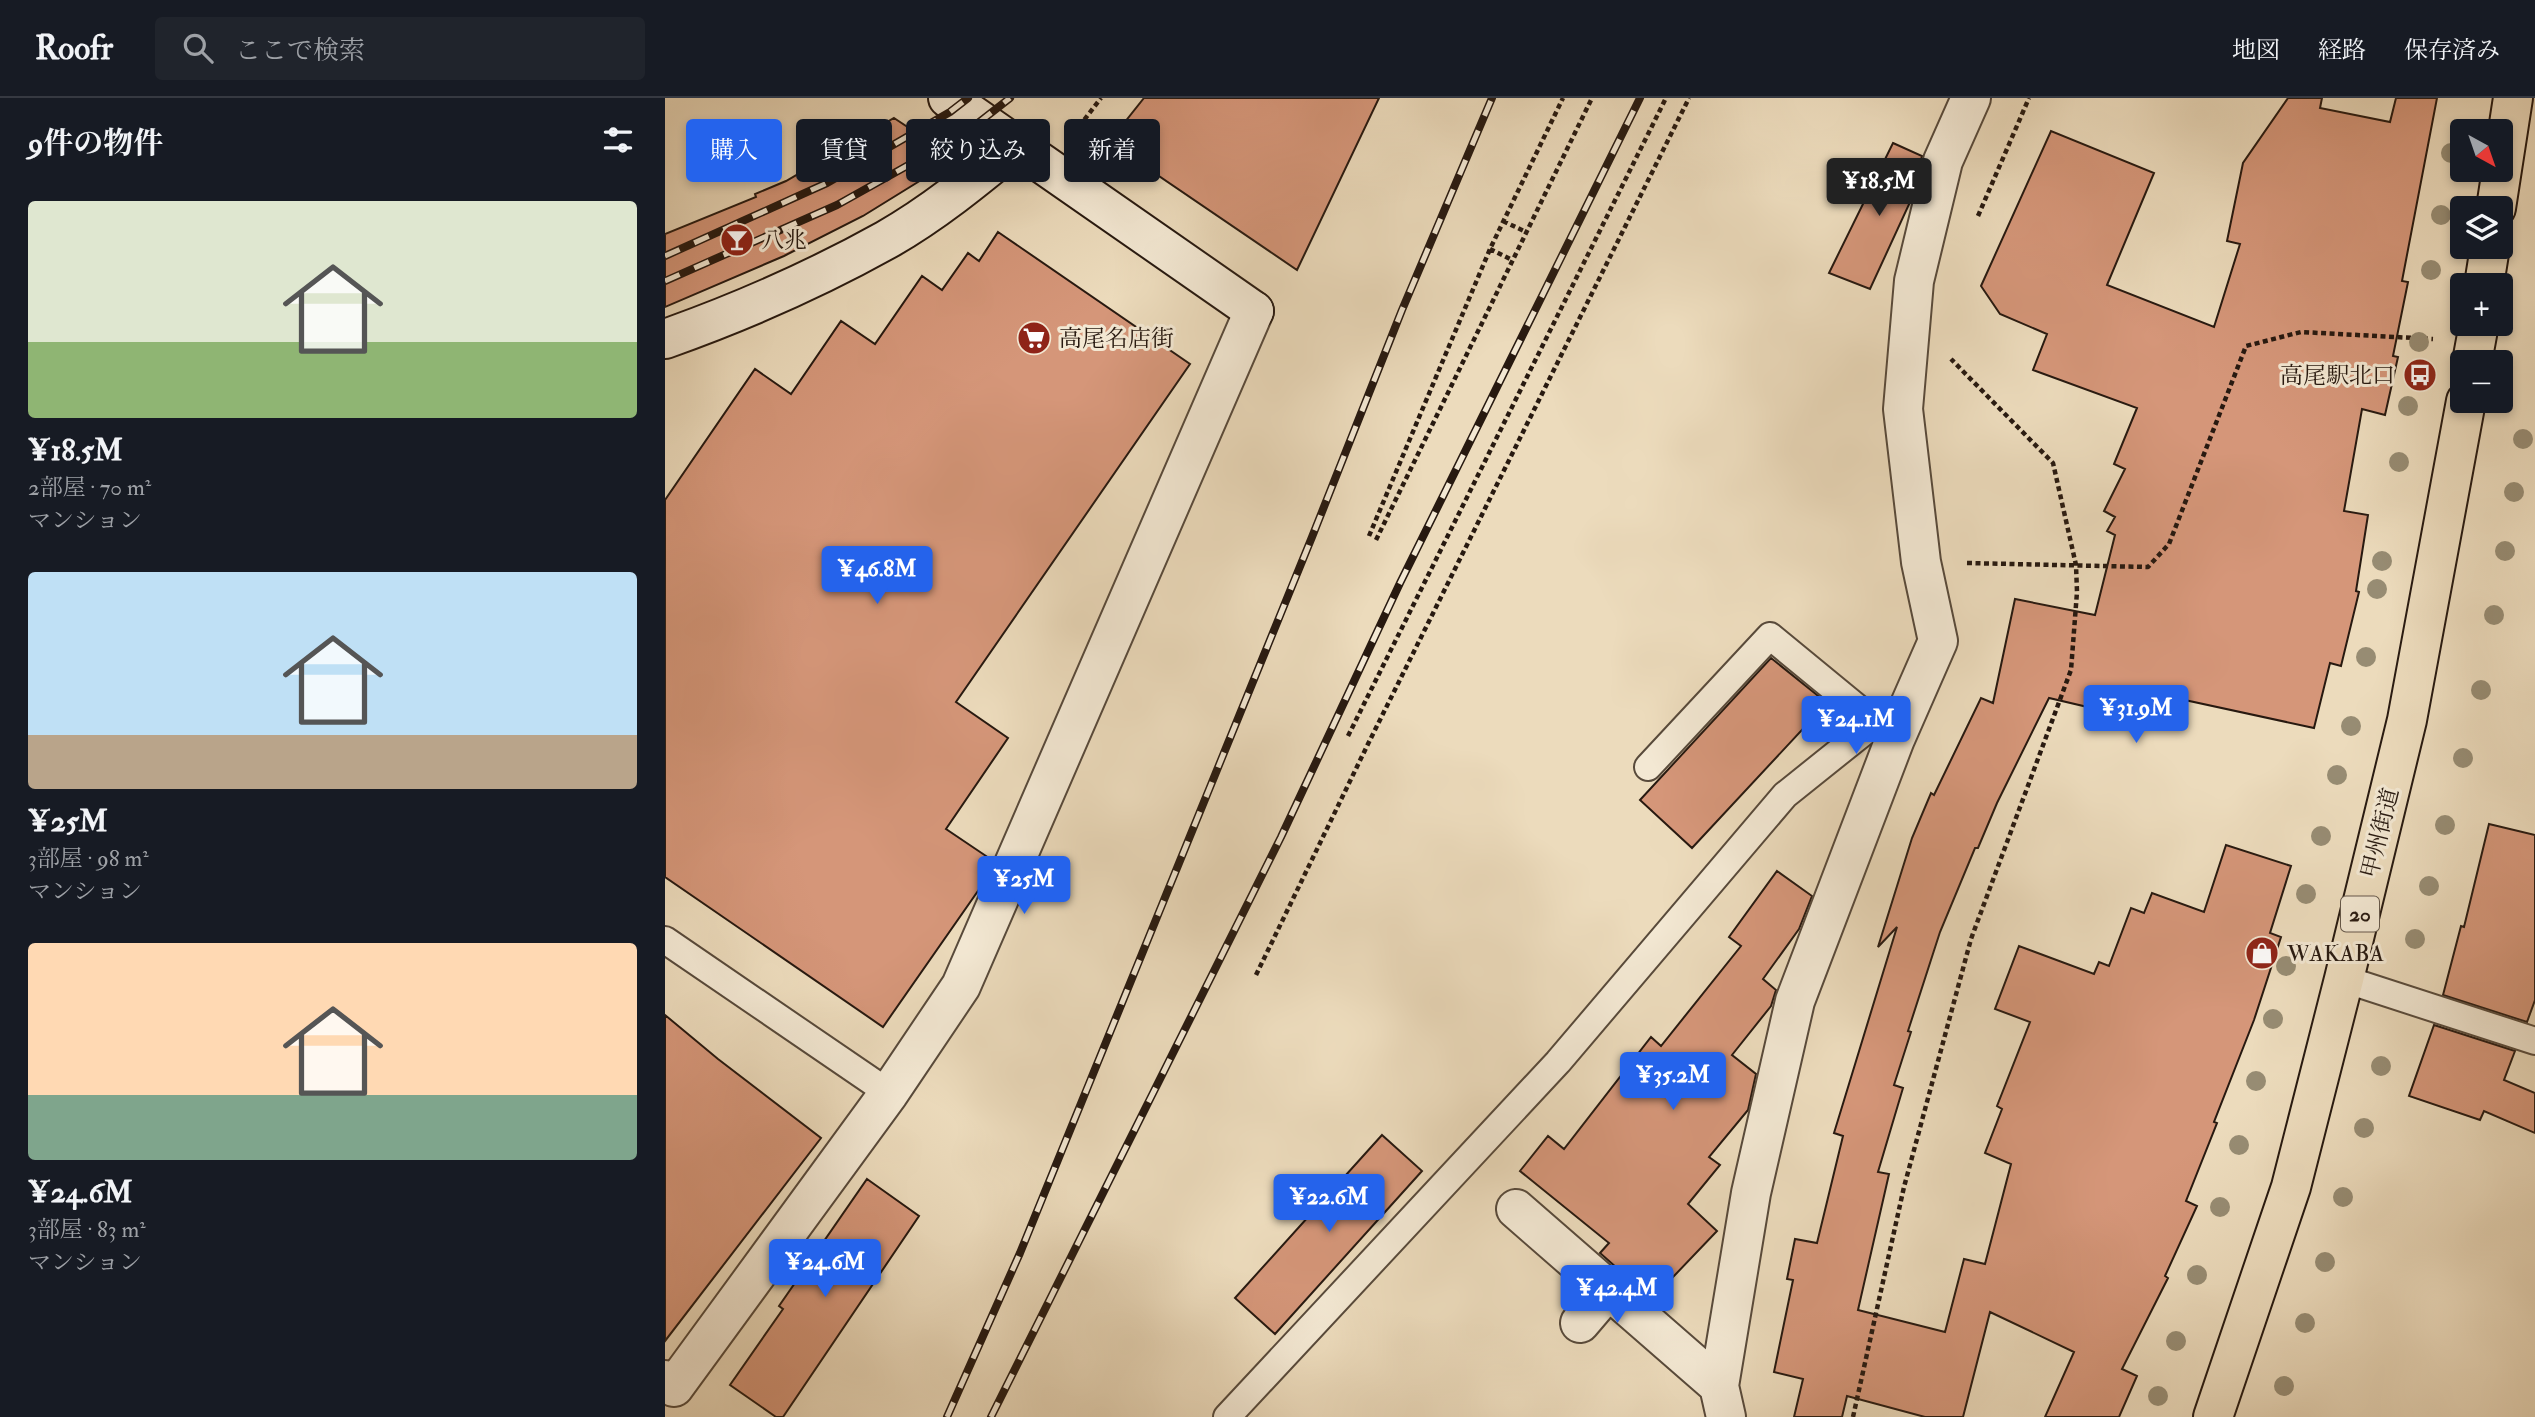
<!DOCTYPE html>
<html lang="ja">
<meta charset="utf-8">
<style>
body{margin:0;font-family:"IM FELL Double Pica","Noto Serif JP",serif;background:#20242c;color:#f1f3f6;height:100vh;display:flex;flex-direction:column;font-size:26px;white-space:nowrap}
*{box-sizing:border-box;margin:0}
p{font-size:23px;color:#9ea1a6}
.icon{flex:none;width:38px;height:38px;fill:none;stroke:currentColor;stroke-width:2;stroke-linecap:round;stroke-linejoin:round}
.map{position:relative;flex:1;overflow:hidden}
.side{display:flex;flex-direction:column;background:#171b24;width:665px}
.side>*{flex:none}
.guide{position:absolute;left:21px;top:21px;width:665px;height:63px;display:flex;gap:14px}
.needle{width:46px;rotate:140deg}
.controls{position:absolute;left:1785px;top:21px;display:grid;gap:14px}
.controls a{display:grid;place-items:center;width:63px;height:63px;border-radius:7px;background:#171b24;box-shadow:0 4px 10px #0003;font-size:35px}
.price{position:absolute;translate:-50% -60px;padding:0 16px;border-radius:7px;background:#2563eb;color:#fff;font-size:23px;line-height:46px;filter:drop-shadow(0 2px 4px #0008)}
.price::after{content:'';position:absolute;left:50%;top:42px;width:21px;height:16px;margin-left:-10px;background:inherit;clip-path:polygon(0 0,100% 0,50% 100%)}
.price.on{background:#222;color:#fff}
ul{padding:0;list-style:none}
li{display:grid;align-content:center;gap:14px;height:371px;padding:0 28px}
li span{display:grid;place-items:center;height:217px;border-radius:7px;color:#555}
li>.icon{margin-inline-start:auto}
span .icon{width:126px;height:126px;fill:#fffc;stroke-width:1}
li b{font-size:30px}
h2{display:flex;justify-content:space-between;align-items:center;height:84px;padding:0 28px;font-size:30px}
.pill{padding:0 24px;border-radius:7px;background:#171b24;box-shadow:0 4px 10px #0003;font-size:24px;line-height:63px}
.pill.on{background:#2563eb;color:#fff}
header{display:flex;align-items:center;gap:42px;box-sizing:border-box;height:98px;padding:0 35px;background:#171b24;border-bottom:2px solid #363941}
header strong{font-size:33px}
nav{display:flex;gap:38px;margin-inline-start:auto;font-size:24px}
.search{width:490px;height:63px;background:#20242c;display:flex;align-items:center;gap:18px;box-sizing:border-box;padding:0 24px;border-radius:7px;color:#9ea1a6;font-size:26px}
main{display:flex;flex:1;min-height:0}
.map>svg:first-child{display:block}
.building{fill:#d59679;stroke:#271910;stroke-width:2}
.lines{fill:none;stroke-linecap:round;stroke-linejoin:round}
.lane-casing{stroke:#584a3b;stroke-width:30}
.street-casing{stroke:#584a3b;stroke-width:42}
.secondary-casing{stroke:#271910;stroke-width:42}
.highway-casing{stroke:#271910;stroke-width:42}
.path{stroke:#271910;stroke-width:4.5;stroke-dasharray:5 3.5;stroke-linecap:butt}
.lane{stroke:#f3e8d3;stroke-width:26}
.street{stroke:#f3e8d3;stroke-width:38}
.secondary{stroke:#f3e8d3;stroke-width:38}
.highway{stroke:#ecdbbc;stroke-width:38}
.rail-casing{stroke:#271910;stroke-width:8}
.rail{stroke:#f3e8d3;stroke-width:5;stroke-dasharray:16;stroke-linecap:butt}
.tree{fill:#978c73}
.labels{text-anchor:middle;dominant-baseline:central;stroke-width:6;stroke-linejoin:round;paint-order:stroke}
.shield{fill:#f3e8d3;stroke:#64574a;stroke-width:2}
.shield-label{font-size:21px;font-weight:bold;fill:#271910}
.poi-label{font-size:23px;fill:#271910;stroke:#f3e8d3;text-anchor:start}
.street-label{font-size:23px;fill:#271910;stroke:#f3e8d3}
</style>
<header>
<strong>Roofr</strong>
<div class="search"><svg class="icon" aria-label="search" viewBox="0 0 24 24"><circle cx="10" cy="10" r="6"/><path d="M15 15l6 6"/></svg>ここで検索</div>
<nav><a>地図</a><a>経路</a><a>保存済み</a></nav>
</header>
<main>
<section class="side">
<h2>9件の物件<svg class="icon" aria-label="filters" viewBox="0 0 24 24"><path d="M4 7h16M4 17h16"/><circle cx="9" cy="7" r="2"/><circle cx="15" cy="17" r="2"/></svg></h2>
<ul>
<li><span style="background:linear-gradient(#dfe7d0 65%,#8fb573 0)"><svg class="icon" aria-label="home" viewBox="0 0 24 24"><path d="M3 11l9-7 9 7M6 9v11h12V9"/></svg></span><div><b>¥18.5M</b><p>2部屋 · 70 m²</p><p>マンション</p></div></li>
<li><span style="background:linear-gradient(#bfe0f5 75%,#b9a48a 0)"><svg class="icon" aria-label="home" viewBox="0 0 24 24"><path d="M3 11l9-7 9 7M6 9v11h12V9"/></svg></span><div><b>¥25M</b><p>3部屋 · 98 m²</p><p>マンション</p></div></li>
<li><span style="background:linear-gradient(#ffd9b3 70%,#7fa58c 0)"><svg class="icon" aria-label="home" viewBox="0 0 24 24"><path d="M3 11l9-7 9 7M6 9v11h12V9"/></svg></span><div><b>¥24.6M</b><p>3部屋 · 83 m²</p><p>マンション</p></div></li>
</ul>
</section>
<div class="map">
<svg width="1870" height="1319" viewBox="0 0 1870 1319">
<rect width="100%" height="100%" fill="#ecdbbc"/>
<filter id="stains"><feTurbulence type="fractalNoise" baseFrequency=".00286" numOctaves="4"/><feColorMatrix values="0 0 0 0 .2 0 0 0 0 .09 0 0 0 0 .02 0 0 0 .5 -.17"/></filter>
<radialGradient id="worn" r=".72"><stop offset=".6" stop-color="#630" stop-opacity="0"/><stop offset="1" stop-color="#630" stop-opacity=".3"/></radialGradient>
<path class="building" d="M479,0H714L632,172L444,44Z
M1623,0H1657L1655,10L1725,24L1731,0H1772L1737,183L1743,184L1728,258L1733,259L1720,317L1697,311L1679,413L1703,417L1691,493L1694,494L1676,568L1665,565L1649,630L1515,601L1508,629L1384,600L1332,705L1313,750H1310L1275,834L1243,933L1246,934L1229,987L1238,990L1213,1074L1224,1076L1193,1212L1280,1234L1299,1161L1320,1166L1346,1066L1320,1055L1337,1011L1332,1008L1365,924L1330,911L1354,848L1429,876L1434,864L1444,868L1466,810L1479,815L1487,795L1539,814L1561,747L1626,768L1605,835L1616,839L1589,922L1549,1024L1552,1025L1521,1103L1532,1108L1500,1178L1503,1180L1457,1271L1472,1278L1454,1319H1380L1409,1254L1325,1214L1298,1319H1260L1182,1298L1177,1319H1129L1138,1281L1109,1274L1128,1182L1122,1181L1130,1141L1152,1145L1178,1038L1169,1035L1232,829L1213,849L1247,740L1266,695L1269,697L1316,600L1328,605L1350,501L1430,517L1450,437L1442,433L1450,419L1439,413L1460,371L1449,366L1472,310L1368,272L1382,236L1335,216L1316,188L1386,33L1489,75L1442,187L1549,229L1575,146L1562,143L1578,65Z
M229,20L247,32L274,71L198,118L119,158L0,209V136L91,99L90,96L121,83Z
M1228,45L1257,58L1246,102L1205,191L1164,175Z
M333,134L525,266L291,604L343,640L281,731L327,762L315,790L218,929L0,779V402L90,271L126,296L176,223L210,246L257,178L277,192L303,155L314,163Z
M1106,560L1162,605L1027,750L975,702Z
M1824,726L1870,737V902L1862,924L1778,897L1796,828L1799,829Z
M1112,773L1147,798L1134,831L1098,881L1111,892L1106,908L1067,957L1091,976L1083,1012L1044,1059L1055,1067L1023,1106L1052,1133L987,1201L935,1155L944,1145L855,1073L883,1038L899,1051L986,939L996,948L1076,848L1064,839Z
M0,917L53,961L156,1040L0,1243Z
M1769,927L1850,953L1839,982L1870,995V1035L1819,1013L1815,1022L1744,998Z
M717,1037L757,1073L610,1236L570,1200Z
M202,1081L254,1118L118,1319H111L65,1287L118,1211L114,1208Z"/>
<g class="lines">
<defs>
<path id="lane" d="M983,669L1105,538L1223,635
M0,842L224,995
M1679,881L1870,943
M562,1319L893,964L1120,697L1210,625"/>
<path id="street" d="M851,1111L1054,1288
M915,1225L944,1191
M0,1282L9,1289L224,995L296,888L589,213
M1061,1319L1054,1288L1086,1095L1130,903L1230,641L1273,543L1256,464L1238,311L1249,183L1278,63L1306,0"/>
<path id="secondary" d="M283,0L589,213
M0,241C76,214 151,181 221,142C267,116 310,81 351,47"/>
<path id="highway" d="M1831,110L1848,0
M1819,187L1825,149
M1807,264L1814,226
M1548,1319L1626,1089L1679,881L1742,622L1801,303"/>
</defs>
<use href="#lane" class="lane-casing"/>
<use href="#street" class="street-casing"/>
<use href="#secondary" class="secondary-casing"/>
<use href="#highway" class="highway-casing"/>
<path class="path" d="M409,35L436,0
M1313,118L1364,0
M838,123L861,134
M825,151L847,162
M704,438L825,151L898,0
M711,442L927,0
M1302,465L1483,469L1504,446L1581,248L1636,234L1768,241
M683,638L1001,0
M591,877L703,646L1024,0
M1188,1319L1239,1089L1306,841L1406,572L1412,494L1411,467L1388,365L1286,261"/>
<use href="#lane" class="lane"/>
<use href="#street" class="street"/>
<use href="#secondary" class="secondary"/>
<use href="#highway" class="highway"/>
<defs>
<path id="rail" d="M0,158L162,85L285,14L303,0
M0,183L172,107L299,36L345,0
M282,1319L355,1155L647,439L737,212L827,0
M326,1319L616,739L735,485L975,0"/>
</defs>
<use href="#rail" class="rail-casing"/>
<use href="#rail" class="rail"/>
</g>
<g class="tree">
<circle cx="1786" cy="55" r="10"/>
<circle cx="1776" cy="117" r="10"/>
<circle cx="1766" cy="172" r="10"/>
<circle cx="1754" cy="244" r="10"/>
<circle cx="1743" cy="308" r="10"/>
<circle cx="1858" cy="341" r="10"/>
<circle cx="1734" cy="364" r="10"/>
<circle cx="1849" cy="394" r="10"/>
<circle cx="1840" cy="453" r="10"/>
<circle cx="1717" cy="463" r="10"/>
<circle cx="1712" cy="491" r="10"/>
<circle cx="1829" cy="517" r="10"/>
<circle cx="1701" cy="559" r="10"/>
<circle cx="1816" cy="592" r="10"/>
<circle cx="1686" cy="628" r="10"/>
<circle cx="1798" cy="660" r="10"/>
<circle cx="1672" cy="677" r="10"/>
<circle cx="1780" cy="727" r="10"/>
<circle cx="1656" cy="738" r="10"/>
<circle cx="1764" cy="788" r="10"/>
<circle cx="1641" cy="796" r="10"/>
<circle cx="1750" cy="841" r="10"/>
<circle cx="1621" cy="868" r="10"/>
<circle cx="1608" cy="921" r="10"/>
<circle cx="1716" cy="968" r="10"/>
<circle cx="1591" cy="983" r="10"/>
<circle cx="1699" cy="1030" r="10"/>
<circle cx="1574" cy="1047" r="10"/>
<circle cx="1678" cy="1099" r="10"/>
<circle cx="1555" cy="1109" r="10"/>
<circle cx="1660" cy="1164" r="10"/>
<circle cx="1532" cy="1177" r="10"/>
<circle cx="1640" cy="1225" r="10"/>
<circle cx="1511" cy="1243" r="10"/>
<circle cx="1619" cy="1288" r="10"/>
<circle cx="1493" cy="1298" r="10"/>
</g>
<defs>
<symbol id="bar-disc" viewBox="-11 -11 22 22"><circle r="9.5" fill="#8f2418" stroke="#f3e8d3"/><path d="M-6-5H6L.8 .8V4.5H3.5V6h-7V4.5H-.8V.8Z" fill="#fff"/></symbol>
<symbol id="supermarket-disc" viewBox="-11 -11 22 22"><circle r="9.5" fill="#8f2418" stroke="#f3e8d3"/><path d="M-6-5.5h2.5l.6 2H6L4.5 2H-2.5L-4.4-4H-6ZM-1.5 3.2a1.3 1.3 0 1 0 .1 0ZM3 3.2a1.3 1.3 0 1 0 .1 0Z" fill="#fff"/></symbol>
<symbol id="bus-disc" viewBox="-11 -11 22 22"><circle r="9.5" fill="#8f2418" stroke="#f3e8d3"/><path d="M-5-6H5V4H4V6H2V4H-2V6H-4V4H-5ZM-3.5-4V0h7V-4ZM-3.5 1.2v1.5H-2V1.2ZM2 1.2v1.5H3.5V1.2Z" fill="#fff"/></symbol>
<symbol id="shop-disc" viewBox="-11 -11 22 22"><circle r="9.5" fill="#8f2418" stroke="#f3e8d3"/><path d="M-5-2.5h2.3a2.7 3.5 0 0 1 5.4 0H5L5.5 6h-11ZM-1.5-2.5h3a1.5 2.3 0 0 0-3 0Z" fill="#fff"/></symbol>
</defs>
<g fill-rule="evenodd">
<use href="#bar-disc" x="53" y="123" width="38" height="38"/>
<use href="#supermarket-disc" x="350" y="221" width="38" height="38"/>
<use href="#bus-disc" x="1736" y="258" width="38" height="38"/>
<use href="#shop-disc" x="1578" y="836" width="38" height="38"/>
</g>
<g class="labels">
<rect class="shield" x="1676" y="798.5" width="38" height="35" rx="5"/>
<g class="shield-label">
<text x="1695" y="816">20</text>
</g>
<g class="poi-label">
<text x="96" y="142">八兆</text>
<text x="394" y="240">高尾名店街</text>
<text x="1730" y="277" text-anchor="end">高尾駅北口</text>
<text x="1622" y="855">WAKABA</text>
</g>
<g class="street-label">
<text transform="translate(1715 735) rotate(-76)">甲州街道</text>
</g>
</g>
<rect width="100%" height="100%" filter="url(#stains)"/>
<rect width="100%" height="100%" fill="url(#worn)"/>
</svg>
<div class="controls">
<a><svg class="needle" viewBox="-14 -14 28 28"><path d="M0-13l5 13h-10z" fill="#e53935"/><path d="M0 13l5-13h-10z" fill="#9ea1a6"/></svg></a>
<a><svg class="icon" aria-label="layers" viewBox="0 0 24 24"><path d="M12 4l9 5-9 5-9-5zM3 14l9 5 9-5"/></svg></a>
<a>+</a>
<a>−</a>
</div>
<b class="price on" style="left:1214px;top:120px">¥18.5M</b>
<b class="price" style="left:212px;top:508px">¥46.8M</b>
<b class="price" style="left:1471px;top:647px">¥31.9M</b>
<b class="price" style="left:1191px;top:658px">¥24.1M</b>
<b class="price" style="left:359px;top:818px">¥25M</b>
<b class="price" style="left:1008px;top:1014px">¥35.2M</b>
<b class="price" style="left:664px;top:1136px">¥22.6M</b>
<b class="price" style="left:160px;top:1201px">¥24.6M</b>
<b class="price" style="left:952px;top:1227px">¥42.4M</b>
<div class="guide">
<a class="pill on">購入</a>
<a class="pill">賃貸</a>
<a class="pill">絞り込み</a>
<a class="pill">新着</a>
</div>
</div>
</main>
